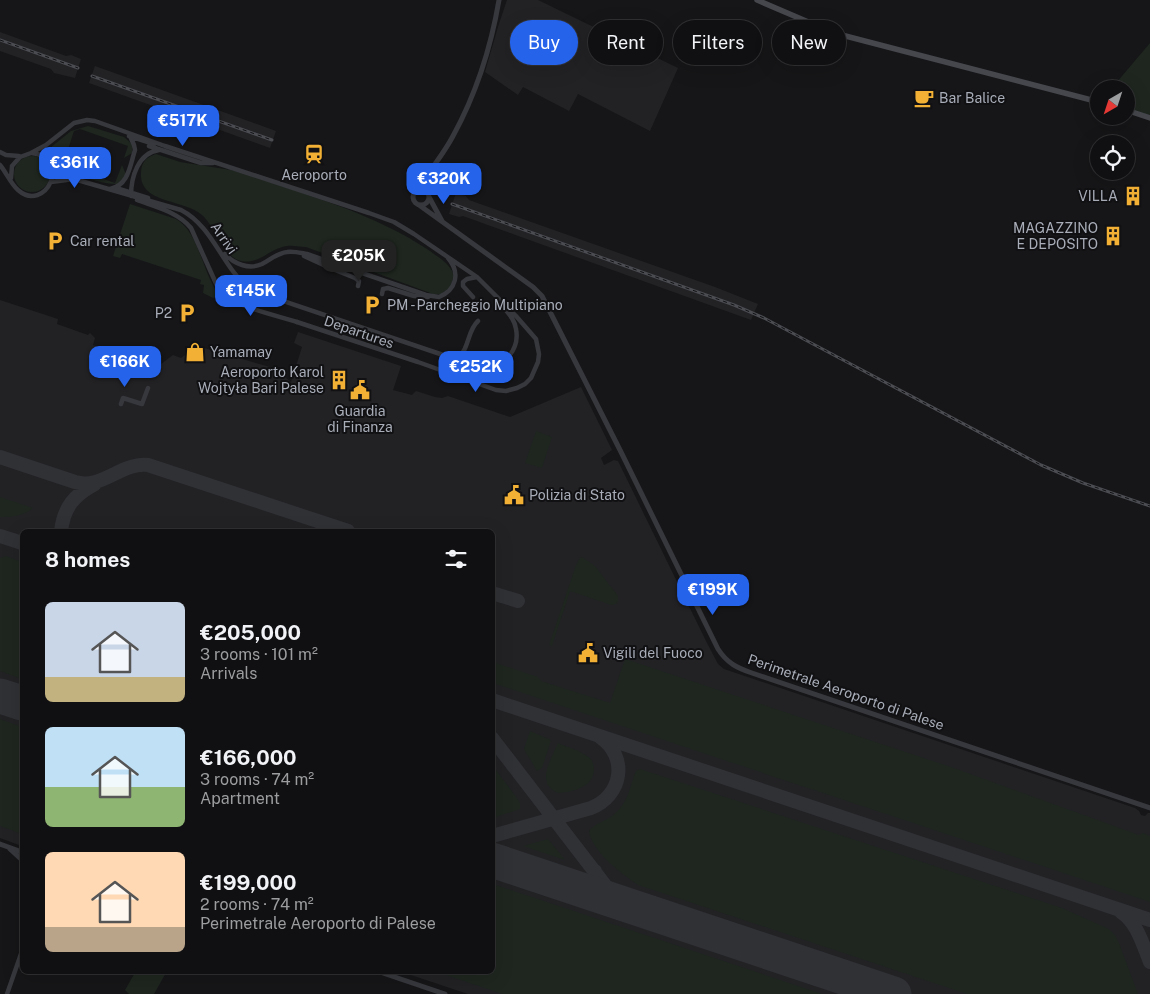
<!DOCTYPE html>
<meta charset="utf-8">
<style>
body{margin:0;font-family:"Public Sans",sans-serif;background:#1e1e20;color:#f1f3f6;height:100vh;display:flex;flex-direction:column;font-size:19px;white-space:nowrap}
*{box-sizing:border-box;margin:0}
p{font-size:16px;color:#9c9d9f}
.icon{flex:none;width:28px;height:28px;fill:none;stroke:currentColor;stroke-width:2;stroke-linecap:round;stroke-linejoin:round}
.map{position:relative;flex:1;overflow:hidden}
.details{position:absolute;left:20px;top:529px;width:475px;height:445px;display:flex;flex-direction:column;background:#101012;border-radius:8px;box-shadow:0 5px 20px #0002,0 0 0 1px #303032}
.details>*{flex:none}
.guide{position:absolute;left:510px;top:20px;width:475px;height:45px;display:flex;gap:10px}
.needle{width:32px;rotate:219deg}
.fabs{position:absolute;left:1090px;top:80px;display:grid;gap:10px}
.fabs a{display:grid;place-items:center;width:45px;height:45px;border-radius:50%;background:#101012;box-shadow:0 5px 20px #0002,0 0 0 1px #303032;font-size:25px}
.price{position:absolute;translate:-50% -42px;padding:0 11px;border-radius:10px;background:#2563eb;color:#fff;font-size:16px;line-height:32px;filter:drop-shadow(0 1px 2px #0008)}
.price::after{content:'';position:absolute;left:50%;top:30px;width:15px;height:11px;margin-left:-8px;background:inherit;clip-path:polygon(0 0,100% 0,50% 100%)}
.price.on{background:#222;color:#fff}
ul{padding:0;list-style:none}
li{display:flex;align-items:center;gap:15px;height:125px;padding:0 25px}
li span{display:grid;place-items:center;flex:none;width:140px;height:100px;border-radius:8px;color:#555}
li>.icon{margin-inline-start:auto}
span .icon{width:60px;height:60px;fill:#fffc;stroke-width:1}
li b{font-size:21px}
h2{display:flex;justify-content:space-between;align-items:center;height:60px;padding:0 25px;font-size:21px}
.tag{padding:0 18px;border-radius:22px;background:#101012;box-shadow:0 5px 20px #0002,0 0 0 1px #303032;font-size:18px;line-height:45px}
.tag.on{background:#2563eb;color:#fff}
.map>svg:first-child{display:block}
.built{fill:#222225}
.green{fill:#1e261f}
.lines{fill:none;stroke-linecap:round;stroke-linejoin:round}
.taxiway{stroke:#303135;stroke-width:14}
.runway{stroke:#303135;stroke-width:35}
.minor{stroke:#37383d;stroke-width:4.5}
.tertiary{stroke:#37383d;stroke-width:5}
.secondary{stroke:#45474d;stroke-width:5.5}
.rail-casing{stroke:#4a4c52;stroke-width:3}
.rail{stroke:#111113;stroke-width:1;stroke-dasharray:4;stroke-linecap:butt}
.minor-bridge{stroke:#37383d;stroke-width:4.5}
.labels{text-anchor:middle;dominant-baseline:central;stroke-width:4;stroke-linejoin:round;paint-order:stroke}
.poi-label{font-size:14px;fill:#a8adb8;stroke:#111113;text-anchor:start}
.street-label{font-size:14px;fill:#a8adb8;stroke:#111113}
</style>
<div class="map">
<svg width="1150" height="994" viewBox="0 0 1150 994">
<rect width="100%" height="100%" fill="#161618"/>
<path class="built" d="M507,0H538L678,68L650,131L578,94L569,111L523,87L518,95L485,72L498,27Z
M0,32L66,56L71,55L81,59L75,78L54,73L51,69L0,51Z
M95,66L276,131L270,148L89,83Z
M456,193L466,196L469,200L715,287L758,304L751,320L463,216L459,217L449,214Z
M0,300L58,319L57,324L88,335L90,333L95,338L93,345L157,367L173,355L181,358L197,346L270,367L287,374L286,378L291,382L302,347L294,343L298,332L401,366L393,390L412,395L416,391L435,397L442,398L448,396L510,417L581,387L612,450L601,458L604,465L614,460L618,461L706,641L718,664L724,669L1135,808L1139,811L1141,815L1145,816L1148,813H1150V994H468L399,971H492V531H22V846L0,838Z"/>
<path class="green" d="M1150,43V115L1126,109V89H1111Z
M88,126L124,137L132,144V153L124,158L128,146L80,129L74,131L63,165L115,183L122,165L125,172V177L117,184C96,185 79,170 57,176L53,161L45,152L71,131Z
M156,154L180,162L231,170L248,175C310,196 375,214 430,251C436,256 446,261 450,268C455,274 453,279 451,286L442,294H433L306,247C300,247 293,245 287,246C270,248 259,265 241,261C223,257 215,226 202,215C185,199 139,204 141,173C141,162 147,157 156,154Z
M14 174a18 18 0 1 1 36 0a18 18 0 1 1-36 0Z
M130,204L176,219C200,233 202,274 220,296L213,298L203,293L204,285L200,284L201,280L122,254L120,258L113,256Z
M536,431L552,437L542,468L525,463Z
M0,497L33,508C24,516 12,517 0,517Z
M6,556L22,562V679L0,671V558Z
M582,557L595,566L618,596V601L616,604L611,605L570,591L552,646L549,645L576,565L580,558Z
M625,659L951,767L1139,835L1143,833L1150,836V902L493,683V662L538,677L541,681L610,703Z
M0,719L22,727V834L0,826Z
M530,731L551,740L542,768L537,771L524,749Z
M558,743C567,747 579,750 587,756C592,759 594,764 594,770C594,787 572,792 558,793C535,784 551,759 558,743Z
M493,766L517,798L520,803V809L493,818Z
M640,769L1062,908L1109,929L1115,935L1119,943L1138,994H967L638,885C622,874 592,852 589,831C595,823 604,822 612,816C630,801 628,790 636,771Z
M548,839L565,860L523,846Z
M493,884L822,994H502L434,971H492Z
M136,971H167L154,994H129L125,990Z"/>
<g class="lines">
<path class="taxiway" d="M0,457L75,482C102,490 121,462 148,465L348,531
M61,531C64,507 74,495 95,484
M0,536L22,543
M492,593L518,601
M492,700L1150,920
M492,738L608,889L614,896L629,906
M492,836L591,808C622,796 629,757 600,737
M579,889L590,888L595,883V871
M1121,912C1137,922 1143,945 1150,962"/>
<path class="runway" d="M0,696L22,703
M492,860L894,994"/>
<path class="minor" d="M129,136L154,144
M149,146L201,163H213
M0,152L6,155L19,156
M0,165C6,172 11,184 18,190C45,214 73,158 32,153
M11,178L12,166L20,157L31,153L46,145L74,123L87,120L95,121L165,146L369,213L394,222L414,234L477,277L516,316L536,339L539,354L538,362L531,378L525,384L517,388L506,391L496,390L418,362L297,322
M51,182L74,179L181,210C214,227 222,268 251,290L455,359C470,352 466,332 478,321
M116,188L148,198
M110,189C129,185 130,165 135,150L134,145L130,136
M131,196C131,177 138,153 159,150
M137,200C156,207 178,212 191,228L219,290
M225,254C234,264 249,270 262,264C270,260 277,253 287,252C294,251 301,253 307,254L426,295L439,297C456,290 461,273 448,258
M304,256L330,268L355,278L359,281L358,286
M382,294L383,289L388,288L414,296L428,297
M473,297L463,286V282L467,279L477,277
M221,299L232,291L253,298
M450,360C460,364 472,369 484,369C504,368 520,349 516,329C515,321 510,315 505,309
M121,404L123,398L142,404L148,388
M7,994L22,951"/>
<path class="tertiary" d="M413 197a8 8 0 1 1 16 0a8 8 0 1 1-16 0Z
M416,190C429,172 443,155 453,136C476,94 491,47 499,0
M428,192L429,174
M429,197L442,221
M419,205L533,287L542,296L621,452L718,649C727,663 737,668 752,673L1150,808
M0,844L22,852
M10,849L22,860
M377,971L445,994"/>
<path class="secondary" d="M757,0L834,33L1099,102
M1126,110L1150,118"/>
<defs>
<path id="rail" d="M0,40L78,68
M92,76L272,140
M452,204L734,305L764,318L1041,465L1083,483L1150,506"/>
</defs>
<use href="#rail" class="rail-casing"/>
<use href="#rail" class="rail"/>
<path class="minor-bridge" d="M219,290C234,307 275,315 297,322"/>
</g>
<defs>
<symbol id="cafe-bare" viewBox="-9 -9 18 18"><path d="M-5.5-4.5H6V0H3Q3 3.5 0 3.5H-2.5Q-5.5 3.5-5.5 0ZM3-3.2v2h1.7v-2ZM-6 4.5H4V6H-6Z" fill="#f2b134" stroke="#111113" stroke-width="2.5" paint-order="stroke"/></symbol>
<symbol id="station-bare" viewBox="-9 -9 18 18"><path d="M-3-6H3Q5-6 5-4V2Q5 4 3 4L4.5 6H3L1.5 4h-3L-3 6H-4.5L-3 4Q-5 4-5 2V-4Q-5-6-3-6ZM-3.5-4v3h7v-3ZM-3.5 1v1.5H-2V1ZM2 1v1.5H3.5V1Z" fill="#f2b134" stroke="#111113" stroke-width="2.5" paint-order="stroke"/></symbol>
<symbol id="building-bare" viewBox="-9 -9 18 18"><path d="M-4-6H4V6H1V3H-1V6H-4ZM-2.5-4.3h1.7v1.8h-1.7ZM.8-4.3h1.7v1.8H.8ZM-2.5-1h1.7V.8h-1.7ZM.8-1h1.7V.8H.8Z" fill="#f2b134" stroke="#111113" stroke-width="2.5" paint-order="stroke"/></symbol>
<symbol id="parking-bare" viewBox="-9 -9 18 18"><path d="M-3.5-5.5H1a3.5 3.5 0 0 1 0 7H-1V5.5H-3.5ZM-1-3.4V-.6H.8a1.4 1.4 0 0 0 0-2.8Z" fill="#f2b134" stroke="#111113" stroke-width="2.5" paint-order="stroke"/></symbol>
<symbol id="shop-bare" viewBox="-9 -9 18 18"><path d="M-5-2.5h2.3a2.7 3.5 0 0 1 5.4 0H5L5.5 6h-11ZM-1.5-2.5h3a1.5 2.3 0 0 0-3 0Z" fill="#f2b134" stroke="#111113" stroke-width="2.5" paint-order="stroke"/></symbol>
<symbol id="civic-bare" viewBox="-9 -9 18 18"><path d="M-.6-6.5H3V-4.5H.6V-3L4-1V1h2V6H-6V1h2V-1L-.6-3ZM-1.2 2.5V6h2.4V2.5Z" fill="#f2b134" stroke="#111113" stroke-width="2.5" paint-order="stroke"/></symbol>
</defs>
<g fill-rule="evenodd">
<use href="#cafe-bare" x="910" y="84" width="28" height="28"/>
<use href="#station-bare" x="300" y="140" width="28" height="28"/>
<use href="#building-bare" x="1119" y="182" width="28" height="28"/>
<use href="#building-bare" x="1099" y="222" width="28" height="28"/>
<use href="#parking-bare" x="41" y="227" width="28" height="28"/>
<use href="#parking-bare" x="358" y="291" width="28" height="28"/>
<use href="#parking-bare" x="173" y="299" width="28" height="28"/>
<use href="#shop-bare" x="181" y="338" width="28" height="28"/>
<use href="#building-bare" x="325" y="366" width="28" height="28"/>
<use href="#civic-bare" x="346" y="376" width="28" height="28"/>
<use href="#civic-bare" x="500" y="481" width="28" height="28"/>
<use href="#civic-bare" x="574" y="639" width="28" height="28"/>
</g>
<g class="labels">
<g class="poi-label">
<text x="939" y="98">Bar Balice</text>
<text x="314" y="175" text-anchor="middle">Aeroporto</text>
<text x="1118" y="196" text-anchor="end">VILLA</text>
<text x="1098" y="228" text-anchor="end">MAGAZZINO<tspan x="1098" dy="16">E DEPOSITO</tspan></text>
<text x="70" y="241">Car rental</text>
<text x="387" y="305">PM - Parcheggio Multipiano</text>
<text x="172" y="313" text-anchor="end">P2</text>
<text x="210" y="352">Yamamay</text>
<text x="324" y="372" text-anchor="end">Aeroporto Karol<tspan x="324" dy="16">Wojtyła Bari Palese</tspan></text>
<text x="360" y="411" text-anchor="middle">Guardia<tspan x="360" dy="16">di Finanza</tspan></text>
<text x="529" y="495">Polizia di Stato</text>
<text x="603" y="653">Vigili del Fuoco</text>
</g>
<g class="street-label">
<text transform="translate(224 238) rotate(55)">Arrivi</text>
<text transform="translate(359 332) rotate(19)">Departures</text>
<text transform="translate(846 692) rotate(19)">Perimetrale Aeroporto di Palese</text>
</g>
</g>
</svg>
<div class="fabs">
<a><svg class="needle" viewBox="-14 -14 28 28"><path d="M0-13l5 13h-10z" fill="#e53935"/><path d="M0 13l5-13h-10z" fill="#9c9d9f"/></svg></a>
<a><svg class="icon" aria-label="locate" viewBox="0 0 24 24"><circle cx="12" cy="12" r="6"/><path d="M12 2v4M12 18v4M2 12h4M18 12h4"/></svg></a>
</div>
<b class="price" style="left:183px;top:147px">€517K</b>
<b class="price" style="left:75px;top:189px">€361K</b>
<b class="price" style="left:444px;top:205px">€320K</b>
<b class="price on" style="left:359px;top:282px">€205K</b>
<b class="price" style="left:251px;top:317px">€145K</b>
<b class="price" style="left:125px;top:388px">€166K</b>
<b class="price" style="left:476px;top:393px">€252K</b>
<b class="price" style="left:713px;top:616px">€199K</b>
<div class="guide">
<a class="tag on">Buy</a>
<a class="tag">Rent</a>
<a class="tag">Filters</a>
<a class="tag">New</a>
</div>
<section class="details">
<h2>8 homes<svg class="icon" aria-label="filters" viewBox="0 0 24 24"><path d="M4 7h16M4 17h16"/><circle cx="9" cy="7" r="2"/><circle cx="15" cy="17" r="2"/></svg></h2>
<ul>
<li><span style="background:linear-gradient(#c9d6e8 75%,#c2b280 0)"><svg class="icon" aria-label="home" viewBox="0 0 24 24"><path d="M3 11l9-7 9 7M6 9v11h12V9"/></svg></span><div><b>€205,000</b><p>3 rooms · 101 m²</p><p>Arrivals</p></div></li>
<li><span style="background:linear-gradient(#bfe0f5 60%,#8fb573 0)"><svg class="icon" aria-label="home" viewBox="0 0 24 24"><path d="M3 11l9-7 9 7M6 9v11h12V9"/></svg></span><div><b>€166,000</b><p>3 rooms · 74 m²</p><p>Apartment</p></div></li>
<li><span style="background:linear-gradient(#ffd9b3 75%,#b9a48a 0)"><svg class="icon" aria-label="home" viewBox="0 0 24 24"><path d="M3 11l9-7 9 7M6 9v11h12V9"/></svg></span><div><b>€199,000</b><p>2 rooms · 74 m²</p><p>Perimetrale Aeroporto di Palese</p></div></li>
</ul>
</section>
</div>
